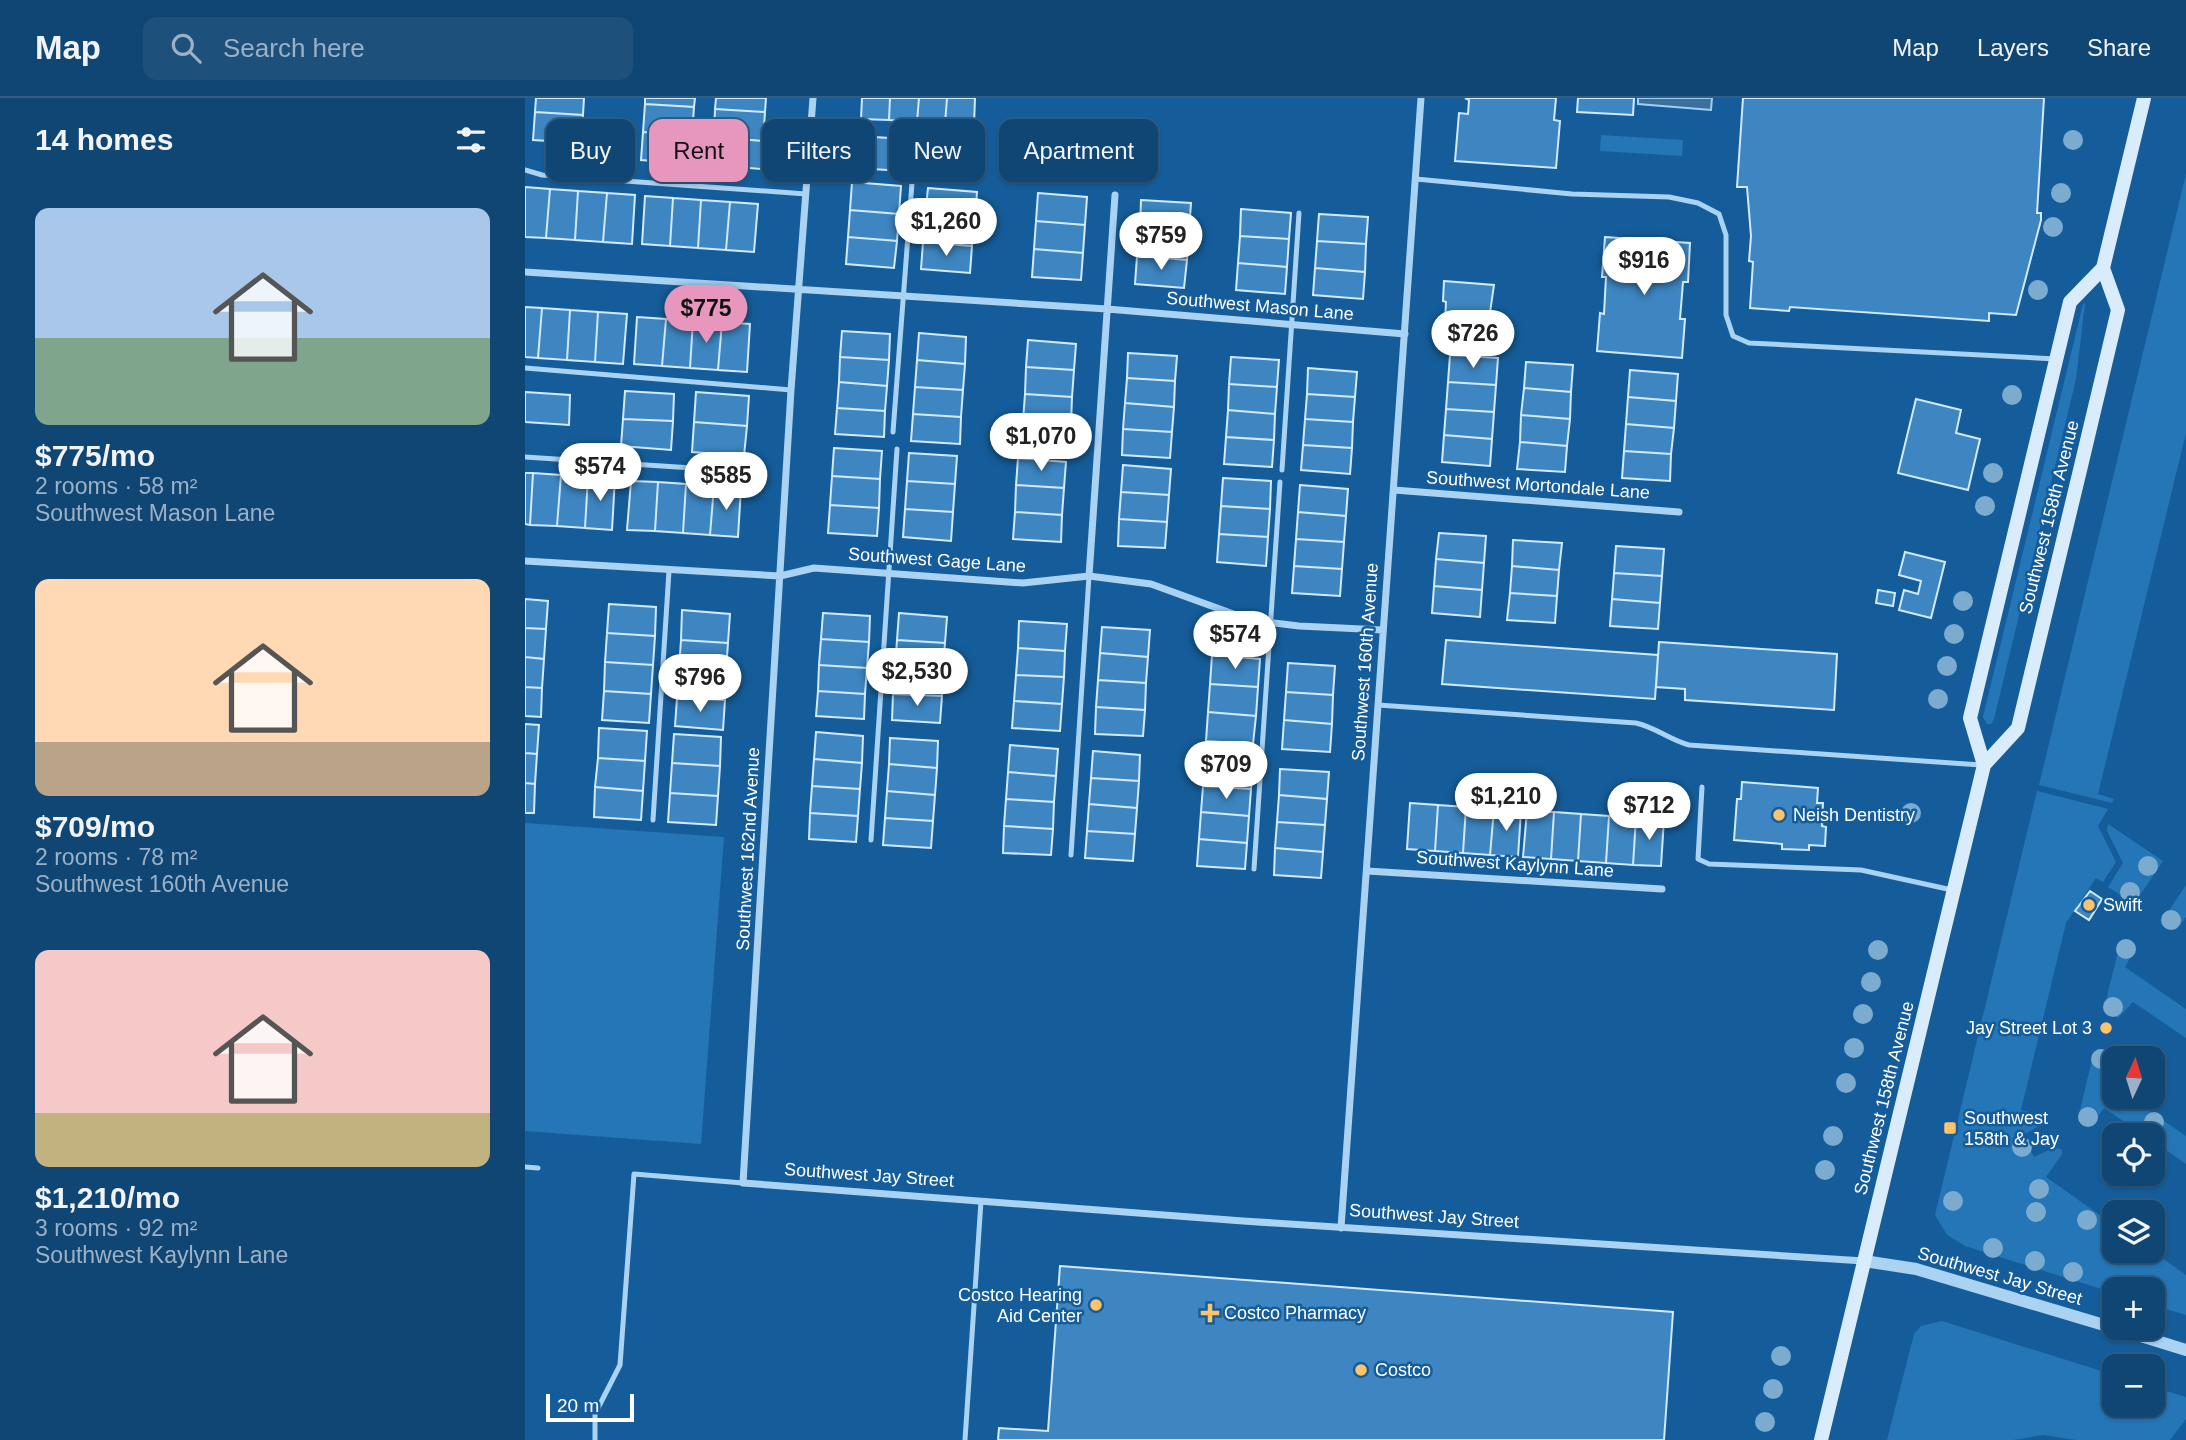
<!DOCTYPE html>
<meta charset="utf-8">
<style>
body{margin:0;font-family:Helvetica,sans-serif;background:#1e507c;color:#f1f3f6;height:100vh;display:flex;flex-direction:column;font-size:26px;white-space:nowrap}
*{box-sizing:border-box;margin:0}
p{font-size:23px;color:#9cb1c5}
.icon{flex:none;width:38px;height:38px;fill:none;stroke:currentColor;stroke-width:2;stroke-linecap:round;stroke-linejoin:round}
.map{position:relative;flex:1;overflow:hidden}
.drawer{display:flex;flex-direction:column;background:#104674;width:525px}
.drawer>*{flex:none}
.hud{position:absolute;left:21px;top:21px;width:665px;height:63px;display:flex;gap:14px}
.needle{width:46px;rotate:4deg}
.buttons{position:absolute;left:1577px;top:948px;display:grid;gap:14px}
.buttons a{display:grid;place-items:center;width:63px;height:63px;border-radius:14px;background:#104674;box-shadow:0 2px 5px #0004,0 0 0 2px #305e86;font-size:35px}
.scale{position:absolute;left:21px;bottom:18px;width:88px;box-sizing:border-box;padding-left:7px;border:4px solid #fff;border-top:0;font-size:19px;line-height:24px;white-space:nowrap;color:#fff;-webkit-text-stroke:5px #155d9a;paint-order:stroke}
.price{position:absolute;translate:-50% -60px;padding:0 16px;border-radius:24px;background:#fff;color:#222;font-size:23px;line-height:46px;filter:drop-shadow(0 2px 4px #0008)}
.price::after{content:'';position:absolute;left:50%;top:42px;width:21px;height:16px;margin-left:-10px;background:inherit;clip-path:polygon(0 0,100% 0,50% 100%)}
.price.on{background:#e797bd;color:#111}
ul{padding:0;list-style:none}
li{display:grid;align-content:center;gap:14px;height:371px;padding:0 35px}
li span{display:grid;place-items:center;height:217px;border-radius:14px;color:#555}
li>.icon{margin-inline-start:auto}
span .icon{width:126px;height:126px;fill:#fffc;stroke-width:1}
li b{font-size:30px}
h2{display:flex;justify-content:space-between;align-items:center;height:84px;padding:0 35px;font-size:30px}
.chip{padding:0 24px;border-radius:14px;background:#104674;box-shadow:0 2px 5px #0004,0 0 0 2px #305e86;font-size:24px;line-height:63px}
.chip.on{background:#e797bd;color:#111}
header{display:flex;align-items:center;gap:42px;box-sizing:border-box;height:98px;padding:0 35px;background:#104674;border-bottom:2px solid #305e86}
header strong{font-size:33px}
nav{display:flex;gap:38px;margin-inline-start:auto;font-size:24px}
.search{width:490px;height:63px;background:#1e507c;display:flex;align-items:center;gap:18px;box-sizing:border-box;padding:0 24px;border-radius:14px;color:#9cb1c5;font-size:26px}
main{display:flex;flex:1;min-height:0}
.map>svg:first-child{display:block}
.green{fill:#2476b7}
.water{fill:#3c709b;stroke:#9ccff5;stroke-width:2}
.building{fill:#3d86c1;stroke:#d1eafd;stroke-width:2}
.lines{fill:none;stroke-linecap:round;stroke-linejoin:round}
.service{stroke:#a9d2f3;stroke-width:5}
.minor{stroke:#a9d2f3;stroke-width:7}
.tertiary{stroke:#a9d2f3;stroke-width:12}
.secondary{stroke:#d9ecfc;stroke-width:14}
.tree{fill:#7cabd0}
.poi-dot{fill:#ffc46b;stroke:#155d9a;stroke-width:2.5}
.labels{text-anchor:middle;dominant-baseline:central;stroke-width:5;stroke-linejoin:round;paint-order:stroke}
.street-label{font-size:18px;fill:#fff;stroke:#155d9a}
.poi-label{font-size:18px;fill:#fff;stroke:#155d9a;text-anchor:start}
</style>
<header>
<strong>Map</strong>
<div class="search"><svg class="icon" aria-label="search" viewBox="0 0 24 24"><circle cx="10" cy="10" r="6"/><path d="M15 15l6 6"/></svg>Search here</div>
<nav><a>Map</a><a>Layers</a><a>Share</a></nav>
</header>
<main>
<section class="drawer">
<h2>14 homes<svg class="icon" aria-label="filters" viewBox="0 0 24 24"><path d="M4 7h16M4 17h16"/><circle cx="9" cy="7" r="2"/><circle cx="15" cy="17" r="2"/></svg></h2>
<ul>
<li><span style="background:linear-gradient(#a9c7e8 60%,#7fa58c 0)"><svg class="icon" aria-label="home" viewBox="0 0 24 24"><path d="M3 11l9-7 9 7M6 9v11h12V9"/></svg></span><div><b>$775/mo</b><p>2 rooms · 58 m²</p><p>Southwest Mason Lane</p></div></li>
<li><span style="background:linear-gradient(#ffd9b3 75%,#b9a48a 0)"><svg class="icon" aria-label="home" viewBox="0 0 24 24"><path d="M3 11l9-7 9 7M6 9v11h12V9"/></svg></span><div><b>$709/mo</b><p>2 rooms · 78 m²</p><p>Southwest 160th Avenue</p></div></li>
<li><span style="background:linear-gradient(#f6c9c9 75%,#c2b280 0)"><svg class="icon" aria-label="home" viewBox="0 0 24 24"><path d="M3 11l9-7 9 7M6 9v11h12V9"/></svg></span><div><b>$1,210/mo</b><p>3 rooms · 92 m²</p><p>Southwest Kaylynn Lane</p></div></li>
</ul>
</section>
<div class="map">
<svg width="1661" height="1342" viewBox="0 0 1661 1342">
<rect width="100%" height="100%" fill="#155d9a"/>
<path class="green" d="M1076,37L1158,42L1157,58L1075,53Z
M1661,76V335L1573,696L1589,701L1587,705L1514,687Z
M1560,205L1551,281L1469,621L1466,626H1462L1458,619L1558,206Z
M1512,693L1583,711L1573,728L1591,764L1578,784L1571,780L1541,825L1496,1012L1517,1017L1520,1021L1518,1026L1498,1037L1509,1059L1530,1049L1537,1052V1056L1521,1079L1589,1127V1153H1627L1661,1177V1217L1628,1207V1192H1589V1195L1440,1148L1422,1137L1410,1117Z
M0,725L199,739L176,1046L0,1033Z
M1583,726L1638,763L1609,806L1583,789L1598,765L1582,733Z
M1661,787V819L1652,831L1649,832L1640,826L1639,820Z
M1599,842L1609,845L1611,849L1600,869L1661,911V940L1608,904L1593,920L1581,913L1580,906L1595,846Z
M1573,951H1578L1589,961V967L1579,981L1589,989V999H1604L1661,1038V1066L1628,1043V1038H1620L1579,1010L1567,1026L1564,1028L1556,1024L1554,1016L1569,954Z
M1417,1223L1589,1277V1307H1628V1289L1661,1299V1321L1645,1342H1551L1518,1337L1488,1342H1362L1389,1236L1396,1228Z"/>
<path class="water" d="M1113,0H1187L1186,12L1113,6Z"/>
<path class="building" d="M11,0H59L58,17L10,14Z
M120,0H170L169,9L120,6Z
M191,0H241L240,14L190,11Z
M337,0H365L364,22L336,21Z
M365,0H394L392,24L364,22Z
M394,0H422L420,26L392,24Z
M422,0H450L449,27L420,26Z
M940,0H1031L1029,22L1035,23L1031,70L930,63L934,15L943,16L944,2Z
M1053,0H1109L1108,17L1052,14Z
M1218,0H1519L1512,115H1516V122L1491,217L1464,215V223L1265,209L1264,213L1225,210L1228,164L1224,163L1226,138L1222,89H1212Z
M120,6L169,9L167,37L118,34Z
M190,11L240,14L238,43L189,39Z
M10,14L58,17L56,45L8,42Z
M118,34L167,37L165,66L116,62Z
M331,38L382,41L379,73L329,70Z
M189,39L238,43L236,71L187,67Z
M327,84L376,88L374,116L325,112Z
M0,89L25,91L21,140L0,139Z
M403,90L452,94L450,121L400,117Z
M25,91L53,93L50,142L21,140Z
M53,93L82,95L78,144L50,142Z
M82,95L110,97L107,146L78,144Z
M513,95L562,99L560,127L511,123Z
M120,98L148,100L145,148L117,146Z
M148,100L176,102L173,150L145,148Z
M176,102L205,104L201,152L173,150Z
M616,102L666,105L664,133L615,130Z
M205,104L233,106L229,154L201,152Z
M716,111L766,115L764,141L715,138Z
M325,112L374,116L372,143L323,139Z
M794,116L843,119L841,146L792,143Z
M400,117L450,121L447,148L398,144Z
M511,123L560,127L558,155L509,151Z
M615,130L664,133L662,162L612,158Z
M715,138L764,141L762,169L713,165Z
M323,139L372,143L369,170L321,166Z
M1080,139L1165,145L1163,184H1158L1155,221H1160L1157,260L1072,253L1075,215L1079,216L1081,179H1077Z
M792,143L841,146L840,174L790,170Z
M398,144L447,148L445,175L396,171Z
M509,151L558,155L556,182L507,179Z
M612,158L662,162L659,190L610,186Z
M713,165L762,169L760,196L711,192Z
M790,170L840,174L838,201L788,197Z
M919,183L969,187L963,228H966L964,248L915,244L917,223L920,224L921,204L918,203Z
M0,209L17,210L13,260L0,259Z
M17,210L45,212L42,262L13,260Z
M45,212L73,214L70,264L42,262Z
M73,214L102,216L98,266L70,264Z
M112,219L141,221L137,268L109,266Z
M141,221L168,222L165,270L137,268Z
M168,222L197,224L193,272L165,270Z
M197,224L225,226L222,274L193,272Z
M317,233L365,236L364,262L315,259Z
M394,235L441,239L440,266L392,262Z
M503,242L551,246L549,272L501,269Z
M603,255L652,258L650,283L602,280Z
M925,257L973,260L971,287L923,284Z
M315,259L364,262L362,288L314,284Z
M706,259L754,262L752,289L704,286Z
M392,262L440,266L438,292L390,289Z
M1001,264L1048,267L1046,294L999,290Z
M501,269L549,272L547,299L500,296Z
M783,270L832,274L830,299L782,296Z
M1105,272L1153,276L1151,303L1103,299Z
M602,280L650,283L649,309L600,305Z
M314,284L362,288L360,313L312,310Z
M923,284L971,287L969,314L921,311Z
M704,286L752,289L750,316L703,312Z
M390,289L438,292L436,319L388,316Z
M999,290L1046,294L1045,321L996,317Z
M100,293L149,296L148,323L98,321Z
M0,294L45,297L44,327L0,324Z
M171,294L224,298L222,328L169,324Z
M500,296L547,299L546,326L498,323Z
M782,296L830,299L828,324L780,321Z
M1103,299L1151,303L1149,330L1101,326Z
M1391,301L1436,312L1431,335L1455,341L1443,392L1373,375Z
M600,305L649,309L647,334L598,331Z
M312,310L360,313L359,339L310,336Z
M921,311L969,314L967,341L919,337Z
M703,312L750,316L749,342L701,339Z
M388,316L436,319L435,346L386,343Z
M996,317L1045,321L1042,348L995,344Z
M98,321L148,323L146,352L96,348Z
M780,321L828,324L827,350L778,347Z
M498,323L546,326L544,353L496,349Z
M169,324L222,328L219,358L167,354Z
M1101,326L1149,330L1146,356L1099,353Z
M598,331L647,334L645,360L597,357Z
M919,337L967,341L965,368L917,364Z
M701,339L749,342L747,369L699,366Z
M995,344L1042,348L1040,374L992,371Z
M778,347L827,350L825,376L776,372Z
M309,350L357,353L355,381L307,378Z
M1099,353L1146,356L1145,383L1097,380Z
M384,355L432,358L430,386L382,383Z
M493,360L541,364L539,390L491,387Z
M598,367L646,371L644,397L596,394Z
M0,375H8L5,427L0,426Z
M8,375L36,377L32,428L5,427Z
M36,377L63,379L60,430L32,428Z
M307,378L355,381L354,410L305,407Z
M63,379L90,380L87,432L60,430Z
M698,380L746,383L745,411L696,408Z
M106,383L133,384L130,433L102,432Z
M382,383L430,386L428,414L380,411Z
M133,384L161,386L158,435L130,433Z
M161,386L189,388L185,437L158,435Z
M491,387L539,390L537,417L490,414Z
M775,387L823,391L821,418L773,414Z
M189,388L216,390L213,439L185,437Z
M596,394L644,397L642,424L594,421Z
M305,407L354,410L352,438L303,435Z
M696,408L745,411L743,439L694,436Z
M380,411L428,414L426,443L378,439Z
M490,414L537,417L536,444L488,441Z
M773,414L821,418L819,444L771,441Z
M594,421L642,424L640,450L593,448Z
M914,435L961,438L959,465L911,461Z
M694,436L743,439L741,468L692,464Z
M771,441L819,444L817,471L769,468Z
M988,442L1037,445L1034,472L987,468Z
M1091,448L1139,451L1137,478L1089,475Z
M1380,454L1420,464L1406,520L1374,512L1379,492L1393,496L1396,483L1374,477Z
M911,461L959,465L957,492L909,488Z
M769,468L817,471L815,498L767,495Z
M987,468L1034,472L1032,498L985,495Z
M1089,475L1137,478L1135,505L1087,501Z
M909,488L957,492L955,519L907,515Z
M1353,492L1370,495L1368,508L1351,505Z
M985,495L1032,498L1030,525L982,522Z
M0,501L23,503L21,531L0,530Z
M1087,501L1135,505L1133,531L1085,528Z
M84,506L131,509L130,538L82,535Z
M157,512L205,516L203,545L156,542Z
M298,515L345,518L344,544L296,541Z
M374,515L422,519L420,545L372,542Z
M494,523L542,526L540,553L493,550Z
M577,529L625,532L623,559L575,555Z
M0,530L21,531L19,561L0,559Z
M82,535L130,538L128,567L80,564Z
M296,541L344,544L342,570L294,567Z
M156,542L203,545L201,573L154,571Z
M372,542L420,545L418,572L370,569Z
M921,542L1133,557L1130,601L917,586Z
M1134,544L1312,556L1309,612L1160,602V591L1131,589Z
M493,550L540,553L539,579L491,577Z
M575,555L623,559L621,585L573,582Z
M687,557L735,561L733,589L685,586Z
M0,559L19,561L17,590L0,589Z
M80,564L128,567L126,596L79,593Z
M763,565L810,568L808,597L761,594Z
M294,567L342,570L340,596L293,593Z
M370,569L418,572L417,598L368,596Z
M154,571L201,573L200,602L152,600Z
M491,577L539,579L537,606L489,603Z
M573,582L621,585L620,612L571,609Z
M685,586L733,589L731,618L683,614Z
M0,589L17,590L16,619L0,618Z
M79,593L126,596L124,625L77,622Z
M293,593L340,596L339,621L291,618Z
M761,594L808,597L807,626L759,622Z
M368,596L417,598L415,625L367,622Z
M152,600L200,602L198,632L150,628Z
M489,603L537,606L535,633L487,630Z
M571,609L620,612L618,638L570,636Z
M683,614L731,618L728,646L681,643Z
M759,622L807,626L805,654L757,651Z
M0,626L14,627L12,656L0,655Z
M74,630L122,633L120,663L73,660Z
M291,634L338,638L337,665L289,661Z
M149,636L196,639L195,668L147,665Z
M365,640L413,643L412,670L364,666Z
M485,647L533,651L531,678L483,674Z
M568,653L615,657L614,683L566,680Z
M0,655L12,656L10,686L0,685Z
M73,660L120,663L118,693L70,689Z
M289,661L337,665L335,691L287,688Z
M680,662L728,665L726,691L678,688Z
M147,665L195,668L193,698L145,695Z
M364,666L412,670L410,697L362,693Z
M755,671L804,674L802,701L754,697Z
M483,674L531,678L529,704L481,701Z
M566,680L614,683L612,710L564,706Z
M1217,684L1293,690L1292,705H1298L1297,728L1301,729L1300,748L1284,747V752L1257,751V746L1209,742L1212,701H1216Z
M0,685L10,686L9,715H0Z
M287,688L335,691L333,718L285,715Z
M678,688L726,691L724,718L676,714Z
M70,689L118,693L116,722L69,719Z
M362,693L410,697L408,723L360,720Z
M145,695L193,698L191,727L143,724Z
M754,697L802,701L800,727L752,724Z
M481,701L529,704L528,731L479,728Z
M885,705L913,707L910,753L882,751Z
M564,706L612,710L610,736L562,733Z
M913,707L941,709L938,755L910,753Z
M941,709L969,711L965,757L938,755Z
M969,711L996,713L993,759L965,757Z
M1002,713L1029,714L1026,761L998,759Z
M676,714L724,718L722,745L674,741Z
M1029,714L1056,716L1053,763L1026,761Z
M285,715L333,718L331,744L284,741Z
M1056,716L1084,718L1081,765L1053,763Z
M1084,718L1111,720L1108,767L1081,765Z
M360,720L408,723L406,750L358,747Z
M1111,720L1139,721L1136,768L1108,767Z
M752,724L800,727L798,754L750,750Z
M479,728L528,731L526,757L478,755Z
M562,733L610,736L608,763L560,760Z
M674,741L722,745L720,771L672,768Z
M750,750L798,754L796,780L749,777Z
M1565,793L1577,801L1564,822L1550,813Z
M535,1168L1148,1214L1139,1342H473L474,1330L523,1333Z"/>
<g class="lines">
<path class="service" d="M0,72L17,77L281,96
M891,81L1047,96L1144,99L1173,105L1194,116L1201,137V217L1208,238L1224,245L1531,261
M0,270L266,292
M368,334L387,85
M0,359L213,373
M757,372L774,115
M853,607L1111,625C1130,629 1145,642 1164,647L1456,667
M1177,689L1173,761L1184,766L1336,772L1427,792
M128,722L144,473
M346,742L372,351
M546,757L564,478
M729,771L755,384
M0,1069L13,1070
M70,1342V1316L95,1267L109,1076L218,1085
M440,1342L456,1103"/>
<path class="minor" d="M288,0L266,292L218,1085L718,1123L1339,1163
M0,174L582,211L880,236
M869,392L1154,414
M0,463L255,478L289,470L498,485L564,478L626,486L725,522L774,528L858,532
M564,478L590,97
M842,773L1137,791
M816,1130L896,0"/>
<path class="tertiary" d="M1339,1163L1391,1171L1589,1230
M1590,1230L1661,1252"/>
<path class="secondary" d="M1459,667L1445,620L1545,204L1578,170L1619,0
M1296,1342L1459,667L1493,630L1556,368L1593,212L1578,170"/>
</g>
<g class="tree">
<circle cx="1548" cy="42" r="10"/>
<circle cx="1536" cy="95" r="10"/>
<circle cx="1528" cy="129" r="10"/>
<circle cx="1513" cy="192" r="10"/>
<circle cx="1487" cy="297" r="10"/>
<circle cx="1468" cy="375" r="10"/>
<circle cx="1460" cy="408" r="10"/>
<circle cx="1438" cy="503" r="10"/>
<circle cx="1429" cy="536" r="10"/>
<circle cx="1422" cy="568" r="10"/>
<circle cx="1413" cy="601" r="10"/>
<circle cx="1386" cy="715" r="10"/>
<circle cx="1623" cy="768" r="10"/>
<circle cx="1605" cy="794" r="10"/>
<circle cx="1646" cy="822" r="10"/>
<circle cx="1601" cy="851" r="10"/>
<circle cx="1353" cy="852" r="10"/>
<circle cx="1346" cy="884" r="10"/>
<circle cx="1588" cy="909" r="10"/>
<circle cx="1338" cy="916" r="10"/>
<circle cx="1329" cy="950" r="10"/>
<circle cx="1576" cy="961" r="10"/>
<circle cx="1321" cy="985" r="10"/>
<circle cx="1563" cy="1019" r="10"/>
<circle cx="1629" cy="1024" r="10"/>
<circle cx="1308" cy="1038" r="10"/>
<circle cx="1497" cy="1049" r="10"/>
<circle cx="1300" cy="1072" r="10"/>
<circle cx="1514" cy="1091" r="10"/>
<circle cx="1428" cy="1103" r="10"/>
<circle cx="1511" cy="1114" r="10"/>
<circle cx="1562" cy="1122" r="10"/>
<circle cx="1468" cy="1150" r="10"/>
<circle cx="1510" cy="1163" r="10"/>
<circle cx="1548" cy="1174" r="10"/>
<circle cx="1256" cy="1258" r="10"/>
<circle cx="1248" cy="1291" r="10"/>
<circle cx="1240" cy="1324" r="10"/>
</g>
<g class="poi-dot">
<circle cx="1254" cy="717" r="7"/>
<circle cx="1564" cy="807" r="7"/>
<circle cx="1581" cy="930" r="7"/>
<rect x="1418" y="1023" width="14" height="14" rx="3.5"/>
<circle cx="571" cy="1207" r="7"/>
<path d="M681.5 1204.5h7v7h7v7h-7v7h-7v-7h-7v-7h7z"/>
<circle cx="836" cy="1272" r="7"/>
</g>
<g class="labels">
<g class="street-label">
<text transform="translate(735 208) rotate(5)">Southwest Mason Lane</text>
<text transform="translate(1013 387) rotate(4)">Southwest Mortondale Lane</text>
<text transform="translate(1524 419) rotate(-76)">Southwest 158th Avenue</text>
<text transform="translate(412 462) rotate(4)">Southwest Gage Lane</text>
<text transform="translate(840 564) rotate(-86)">Southwest 160th Avenue</text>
<text transform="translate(223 751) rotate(-87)">Southwest 162nd Avenue</text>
<text transform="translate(990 766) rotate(4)">Southwest Kaylynn Lane</text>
<text transform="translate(1359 1000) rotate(-76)">Southwest 158th Avenue</text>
<text transform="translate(344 1077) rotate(4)">Southwest Jay Street</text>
<text transform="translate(909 1118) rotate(4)">Southwest Jay Street</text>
<text transform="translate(1475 1178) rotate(16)">Southwest Jay Street</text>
</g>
<g class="poi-label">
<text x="1268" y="717">Neish Dentistry</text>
<text x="1578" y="807">Swift</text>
<text x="1567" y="930" text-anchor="end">Jay Street Lot 3</text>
<text x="1439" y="1020">Southwest<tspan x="1439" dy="21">158th &amp; Jay</tspan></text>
<text x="557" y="1197" text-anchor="end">Costco Hearing<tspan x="557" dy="21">Aid Center</tspan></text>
<text x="699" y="1215">Costco Pharmacy</text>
<text x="850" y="1272">Costco</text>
</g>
</g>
</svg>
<div class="buttons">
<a><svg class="needle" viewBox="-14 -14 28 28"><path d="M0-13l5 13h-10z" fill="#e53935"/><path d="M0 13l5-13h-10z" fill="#9cb1c5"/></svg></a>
<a><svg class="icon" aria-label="locate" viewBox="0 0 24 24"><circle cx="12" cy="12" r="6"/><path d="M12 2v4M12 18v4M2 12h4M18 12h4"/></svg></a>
<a><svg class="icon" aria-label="layers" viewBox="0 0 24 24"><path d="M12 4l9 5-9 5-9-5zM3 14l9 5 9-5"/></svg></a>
<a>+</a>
<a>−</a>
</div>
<div class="scale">20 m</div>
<b class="price" style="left:421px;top:160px">$1,260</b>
<b class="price" style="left:636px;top:174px">$759</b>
<b class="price" style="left:1119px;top:199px">$916</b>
<b class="price on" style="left:181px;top:247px">$775</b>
<b class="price" style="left:948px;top:272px">$726</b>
<b class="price" style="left:516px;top:375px">$1,070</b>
<b class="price" style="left:75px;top:405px">$574</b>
<b class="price" style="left:201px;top:414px">$585</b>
<b class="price" style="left:710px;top:573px">$574</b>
<b class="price" style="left:392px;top:610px">$2,530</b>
<b class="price" style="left:175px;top:616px">$796</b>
<b class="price" style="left:701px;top:703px">$709</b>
<b class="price" style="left:981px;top:735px">$1,210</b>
<b class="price" style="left:1124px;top:744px">$712</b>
<div class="hud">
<a class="chip">Buy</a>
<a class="chip on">Rent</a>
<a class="chip">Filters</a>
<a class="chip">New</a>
<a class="chip">Apartment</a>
</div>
</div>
</main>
